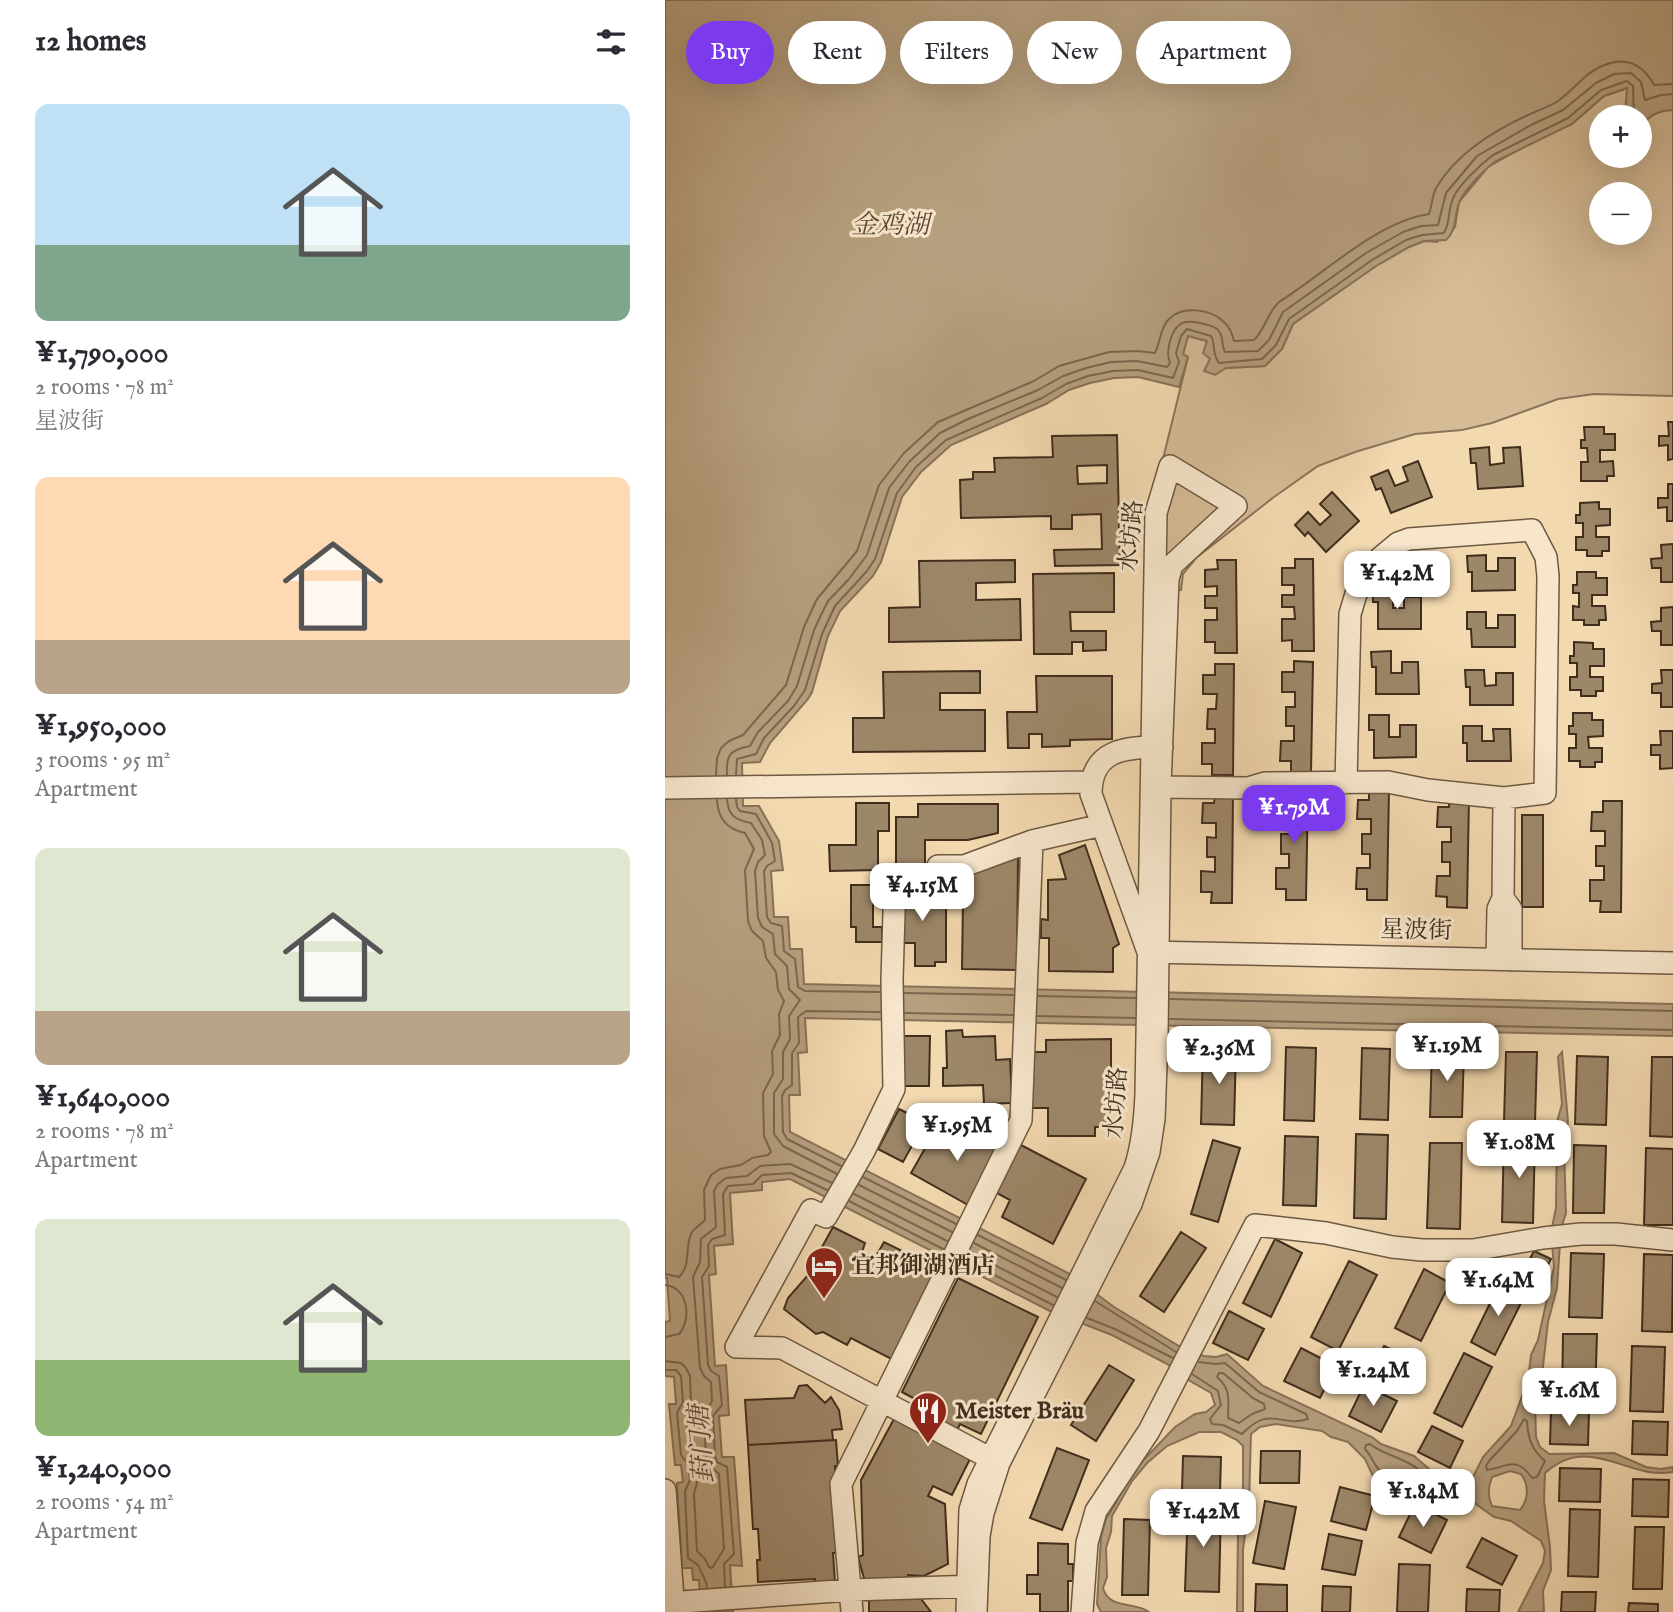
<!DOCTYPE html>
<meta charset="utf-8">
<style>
body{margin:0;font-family:"IM FELL English","Noto Serif SC",serif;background:#f7f7f7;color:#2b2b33;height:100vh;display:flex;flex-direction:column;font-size:26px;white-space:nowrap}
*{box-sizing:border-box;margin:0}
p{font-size:23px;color:#7c7c81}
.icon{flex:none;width:38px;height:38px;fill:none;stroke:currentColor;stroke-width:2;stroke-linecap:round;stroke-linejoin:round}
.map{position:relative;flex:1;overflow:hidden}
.drawer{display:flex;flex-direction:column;background:#fff;width:665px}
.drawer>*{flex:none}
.guide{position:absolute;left:21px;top:21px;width:665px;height:63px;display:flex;gap:14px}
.fabs{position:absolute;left:924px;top:105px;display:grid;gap:14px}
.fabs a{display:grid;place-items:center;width:63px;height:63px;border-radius:50%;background:#fff;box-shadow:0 7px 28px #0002;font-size:35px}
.price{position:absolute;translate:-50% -60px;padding:0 16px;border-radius:14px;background:#fff;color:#222;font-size:23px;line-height:46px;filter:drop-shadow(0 2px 4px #0008)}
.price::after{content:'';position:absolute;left:50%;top:42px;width:21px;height:16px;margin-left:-10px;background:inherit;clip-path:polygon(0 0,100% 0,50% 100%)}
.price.on{background:#7c3aed;color:#fff}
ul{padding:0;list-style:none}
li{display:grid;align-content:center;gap:14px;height:371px;padding:0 35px}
li span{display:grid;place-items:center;height:217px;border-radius:14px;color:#555}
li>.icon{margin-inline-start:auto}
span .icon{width:126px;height:126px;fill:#fffc;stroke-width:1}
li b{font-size:30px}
h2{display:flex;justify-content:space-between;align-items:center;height:84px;padding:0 35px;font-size:30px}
.chip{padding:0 24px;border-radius:32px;background:#fff;box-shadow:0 7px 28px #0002;font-size:24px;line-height:63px}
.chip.on{background:#7c3aed;color:#fff}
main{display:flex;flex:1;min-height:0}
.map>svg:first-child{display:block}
.green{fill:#d5bc97;stroke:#8a755a;stroke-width:2;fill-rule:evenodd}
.water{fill:#b69f7e;stroke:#877257;stroke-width:2;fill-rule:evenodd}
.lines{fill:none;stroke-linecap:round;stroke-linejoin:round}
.shore{stroke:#7b664e;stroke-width:2}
.building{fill:#9d8769;stroke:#402e1d;stroke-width:2;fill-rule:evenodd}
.minor-casing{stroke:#6d5942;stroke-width:24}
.minor{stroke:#f7e6cc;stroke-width:21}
.labels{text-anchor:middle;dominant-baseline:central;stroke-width:6;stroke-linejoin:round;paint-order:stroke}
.street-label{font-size:24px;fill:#402e1d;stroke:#f7e6cc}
.poi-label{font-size:24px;font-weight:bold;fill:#402e1d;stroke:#f7e6cc;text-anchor:start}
.water-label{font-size:26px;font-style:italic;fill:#5e4a35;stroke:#f7e6cc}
</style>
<main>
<section class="drawer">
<h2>12 homes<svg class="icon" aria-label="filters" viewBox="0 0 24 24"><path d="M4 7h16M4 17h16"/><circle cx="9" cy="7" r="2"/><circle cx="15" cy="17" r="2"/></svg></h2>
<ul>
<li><span style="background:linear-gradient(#bfe0f5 65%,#7fa58c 0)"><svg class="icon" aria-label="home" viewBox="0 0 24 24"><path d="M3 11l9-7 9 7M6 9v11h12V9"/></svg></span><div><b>¥1,790,000</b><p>2 rooms · 78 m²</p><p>星波街</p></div></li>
<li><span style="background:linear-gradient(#ffd9b3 75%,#b9a48a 0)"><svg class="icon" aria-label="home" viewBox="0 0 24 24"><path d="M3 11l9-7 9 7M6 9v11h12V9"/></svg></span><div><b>¥1,950,000</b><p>3 rooms · 95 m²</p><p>Apartment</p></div></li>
<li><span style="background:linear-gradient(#dfe7d0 75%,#b9a48a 0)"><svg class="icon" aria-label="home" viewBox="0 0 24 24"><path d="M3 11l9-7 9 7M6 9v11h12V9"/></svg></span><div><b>¥1,640,000</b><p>2 rooms · 78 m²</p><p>Apartment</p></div></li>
<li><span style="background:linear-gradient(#dfe7d0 65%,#8fb573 0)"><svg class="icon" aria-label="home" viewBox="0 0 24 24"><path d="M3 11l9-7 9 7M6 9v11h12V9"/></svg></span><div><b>¥1,240,000</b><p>2 rooms · 54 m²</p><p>Apartment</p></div></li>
</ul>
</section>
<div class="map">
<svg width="1008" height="1612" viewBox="0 0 1008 1612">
<rect width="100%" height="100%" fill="#f3d9b0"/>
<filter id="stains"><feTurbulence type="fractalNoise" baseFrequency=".00286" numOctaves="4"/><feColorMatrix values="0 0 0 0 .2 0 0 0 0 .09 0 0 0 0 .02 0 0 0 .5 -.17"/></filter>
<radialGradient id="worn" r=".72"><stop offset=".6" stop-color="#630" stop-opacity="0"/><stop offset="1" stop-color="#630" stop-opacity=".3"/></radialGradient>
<path class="green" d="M963,88L960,117H936V156H975V127C983,116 994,110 1008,110V396L929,394L893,399L827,423L797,430L750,434L690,452L653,466L609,497L531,558L518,574L516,590L483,591L486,508L523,357L518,354L523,336L542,341L561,368L600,366L617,349L628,324L711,266L744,247L759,241L772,242L790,227L794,202L823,167L873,139L907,124L939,96ZM936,194H975V233H936Z"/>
<path class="water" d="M0,0H1008V110C994,110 983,116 975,127V117H960L962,88L939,96L907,124L831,161C820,169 798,191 794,203C789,217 792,230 781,240L759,241L744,247L711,266L628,324L617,349L600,366L561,368L550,375L539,371L545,359L538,353L542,341L523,336L518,354L523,357L514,387L473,377L449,378L425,383L404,390L381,404L286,445L256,472L237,497L216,562L208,576L175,611L163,636L147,692L143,699L105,743L95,762L77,763L78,806H94L114,841L118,870L106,871L109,917H123L125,949H137L139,984L1008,1004V1036L140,1018L142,1052L133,1053L135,1095H124L125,1132L405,1274L449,1307L514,1346L539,1356L551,1357L562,1354L598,1386L707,1437L716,1444L749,1456L771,1475L791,1486L797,1485L807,1479L818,1457L846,1426L863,1380L866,1355L873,1340L889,1267L886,1232L891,1208L892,1122L897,1104L893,1057L897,1052L903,1122L899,1150L901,1213L896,1229L892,1288L883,1322L877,1375L870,1402L871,1437L875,1447L884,1454L949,1453L981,1467L996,1469L1008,1467V1472C963,1481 925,1432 880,1473L879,1501L885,1547L886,1570L878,1591L879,1612H853L878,1563L880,1551L876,1541L846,1521L829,1517L808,1502L759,1481L745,1487L730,1480L718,1482L708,1476L700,1459L683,1442L666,1437L657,1431L611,1424L595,1427L586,1434L584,1503L578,1550V1612H572L573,1530L578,1494V1446L572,1440L556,1432H534L502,1446L482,1463L467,1481L447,1516L446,1532L441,1548L442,1577L438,1588C444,1610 469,1601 484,1612H436L432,1604L436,1537L441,1519L452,1501L456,1490L469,1470L510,1427L530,1414L541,1412L550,1405L546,1393L525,1381L506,1366L447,1335L385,1311L125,1179L97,1182V1190L65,1193L68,1244L49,1246L51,1274L44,1275L50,1366L61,1365L64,1415L54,1416L57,1457H69L77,1566L65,1565L68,1612H36L34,1580H28L27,1568H17L12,1483L18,1482L16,1465H10L4,1404H11L9,1377L0,1376V1322L5,1321L2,1278H0ZM845,1471L856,1474C864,1485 864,1499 855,1510L827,1506C822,1496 823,1487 827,1477Z"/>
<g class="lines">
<path class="shore" d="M51,775L52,758L56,748L64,741L78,735L121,685L139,627L152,599L192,551L214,485L239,453L273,422L369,381L394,366L444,352L473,351L490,353C495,343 495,328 504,319C517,305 546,309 559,322C565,327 567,334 569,341L589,340C600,330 602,313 614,302C659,274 711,222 764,214C767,206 767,196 771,188C792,153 827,132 863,115C873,110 884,107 893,101C903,94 912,84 921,76C947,56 973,55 989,85L1008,84
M62,775C61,754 65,750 85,746L93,732L123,701L132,686L149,630L156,615L163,601L184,579L202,555L224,488L244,462L275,433L303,419L373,390L398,376L421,368L446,362L472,361L502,367L505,363C502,355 503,349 505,341C511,321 520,319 539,324C544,325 550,326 554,331C559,338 556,345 560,352L593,351L604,340L618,312L701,253L738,232L756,226L773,225L781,193L812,156L866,125L898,110L931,83L949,74L966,73L976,82L980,100L996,95L1008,94
M71,775L72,759L91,754L99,738L129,706L140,690L157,634L164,619L170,606L202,571L210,559L232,493L251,467L281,440L377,398L401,384L423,376L448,371L473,370L508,378L514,362L511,353L516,336L522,329L546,336C551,344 546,352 554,363L597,359L611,345L624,319L707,260L741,240L757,235L779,233C785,223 783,212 787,201C791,187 816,164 828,155L903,118L936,90L962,81L968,86L969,117
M62,799C63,816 71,820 86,823L97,840L100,855L93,862L90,871L93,918L97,927L108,934L110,954L122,966L124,989L135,1000L124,1016L125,1039L118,1052V1079L109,1093V1134L118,1146L172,1174
M71,799L72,807L75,811L91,814L107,843L110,861L102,866L99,871L102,917L106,923L117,926L119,951L130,959L133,987L140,991L215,992
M239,993L349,995
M373,996L470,998
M505,999L1008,1011
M240,1013L348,1015
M372,1016L470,1018
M504,1019L1008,1030
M176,1166L122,1139L118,1132L117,1096L120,1090L127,1085V1053L134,1043L133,1017L141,1011L215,1012
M198,1177L291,1224
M194,1185L287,1232
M189,1194L282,1241
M184,1201L278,1249
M313,1235L401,1280
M309,1243L397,1288
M304,1252L392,1297
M300,1260L388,1305
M0,1274L14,1277C27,1264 19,1246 27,1232C31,1227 36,1224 40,1220L39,1190L46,1175L55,1169L76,1165L87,1158L103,1155L106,1152L99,1136L98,1093L108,1074L107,1051L115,1035L114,1014L119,1001L113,990L111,972L101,958L98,941L87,931L83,921L80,870L89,849L80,833C62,829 53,819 52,800
M0,1285C23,1287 27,1319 14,1334L0,1337
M430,1301L511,1352
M422,1318L450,1329L508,1358
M0,1361L16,1363L21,1368L25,1376L26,1404L21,1417L24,1450L31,1461L33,1479L29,1494L32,1551L40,1559L44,1567L47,1568L59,1549L54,1474L44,1465L41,1457L39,1416L47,1401L46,1382L39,1376L35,1368L28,1277L35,1262L36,1239L51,1227L49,1191L53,1184L61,1178L82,1176L95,1166L125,1164L167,1183
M0,1370H11L16,1376L18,1402L12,1413L16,1455L23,1464L25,1480L20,1491L23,1558L33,1565C36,1573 41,1578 42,1588
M554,1373H558L588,1398L599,1404L600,1409L587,1414L574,1423L563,1418C563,1402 567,1390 552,1377Z
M527,1374L553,1391L556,1405L545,1419L547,1424L558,1425L577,1434C606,1404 614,1428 643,1419L641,1414L594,1392L560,1363L550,1364L534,1362
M859,1419L862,1421C863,1439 867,1450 880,1461L872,1477L867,1478C851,1455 843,1467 822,1470L821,1466L824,1461L852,1431Z
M705,1444C720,1456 739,1457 754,1470V1475L745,1479L731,1473L719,1474C709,1468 708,1457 700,1449L701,1445Z
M60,1587L59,1564L69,1554L62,1467L52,1462L50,1456L48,1416L57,1405L54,1376L46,1371L43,1365L37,1277L44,1266L43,1245L47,1239L60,1235L58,1194L63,1186L88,1184L97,1175L126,1173L162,1190"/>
</g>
<path class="building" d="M1003,422H1008V459L1003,460V445L994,446V436H1004Z
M919,427H939V434H950V450H935V462L948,461L949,476H942V481H916V462H923L922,448H916V440H920Z
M452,435L455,565L390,566L389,550L437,549L436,514L407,515V529H386V516L296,518L295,480L308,479V472H330L329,458L388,457L387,436ZM442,465V483L413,484L412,466Z
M824,447L825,465L839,463L838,448L855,447L858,486L813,489L811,463H806L805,449Z
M753,461L767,497L726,513L716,488L711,490L706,477L723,470L730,486L743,481L738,467Z
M1003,484H1008V521H1002V507L993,508V498H1003Z
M667,492L694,521L661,552L643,532L640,536L630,525L643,512L655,525L666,515L655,504Z
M934,502V509H945V525L931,526V537H944V551H937V556H922V550H911V537H918V523H911V515H915V503Z
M1008,544V582H996V568H987L986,559L997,558L996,545Z
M821,555V571H833V558H850V590L807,591V572H803L802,556Z
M630,559H648L649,651H627V640L617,641V619H630L629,607H617V595H629V585H617V568H630Z
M350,560V582L311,583V600L355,599L356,640L224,642V608L255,607L254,561Z
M552,560H571L572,653H550V642H540V620H552V608H540V596H552V586L540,587V570L553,569Z
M912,572H931V578H942V595H927V606H940L941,620H934V625H919V620H908V606L914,607V593H908V585H912Z
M449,573V612H405L406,631H441V650L418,651V642H407V654H369L368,574Z
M728,586V608H739V597H756V629H713V602H708V587Z
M1008,607V645H996V631H987L986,622L996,621V608Z
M802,612H821V628H833V615H850V647H807L806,629H802Z
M909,642L928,643V649H939V666H925V677H938V691H931V696H916V690H905V677H912V663H905V656H909Z
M726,651V673H737V662H753L754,694H711V667H707L706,652Z
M629,661L648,662L646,772H626V761H615L616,741H629V726H621V707H630V692H617V672H629Z
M550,664H569L568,775H547V764H537V743H550V729H542L543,709H551L552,694H538V675H550Z
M800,670H819L820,686L831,685V673H848V705H805V687H801Z
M996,670H1008V707H996V693H987V684L997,683Z
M315,671V693H275V710H320V751L188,752V718H219L218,672Z
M371,676H447V739L405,740V746L377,747V734H364V748H343L342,712H372Z
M908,713H927V720H938V736L923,737L924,748H937V762H930V767H915V761H904V748H911V734H904V726H908Z
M704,715H724V737H735V725H751V757L709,758V730H704Z
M798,726H817V741H829L828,729H845L846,761H802V743H798Z
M995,731H1008V768L995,769V755H986V745H996Z
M624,789H643L641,900H621V889H611V868H624V854H616V834H625V820L612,819V800H624Z
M704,789H724L722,900H702V889H691L692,868H705V854H697V834H706V819H692L693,800H704Z
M550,792L568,793L567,903H546L547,892H536V871L550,872V857H542V837L551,838V823H537L538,803H549Z
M784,797H804L802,908L782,907V897L771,896L772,876H785V862H777V842H786V827H772L773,807H784Z
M938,801H957L956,912H935L936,901H925V880H939V866H931V846H940V831H926L927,812H938Z
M191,803H224V831H213V870L165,871L164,845H191Z
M253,804H333V833L303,840H260V866H231V817H253Z
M857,815H878V907H857Z
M420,845L454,944L448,948V972L384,971V938H376V919L383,920V880L401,879L394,855Z
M353,856L352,970L297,969L298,899H305V868Z
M234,880H262V893H270V908H281V962H270V966H250V943H234Z
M186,885H208V927H217V942H191V927H186Z
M297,1030L298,1037L330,1036L331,1060L345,1059L347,1103L319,1104L318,1085L278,1086V1068H282L281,1031Z
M238,1036H265L264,1086H238Z
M446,1039V1127H430V1136H383V1108H367V1052H381V1040Z
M538,1047L571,1048L569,1125L536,1124Z
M621,1047L651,1048L649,1121L619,1120Z
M697,1048L725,1049L723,1120L695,1119Z
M767,1049L799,1050L797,1117H765Z
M841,1052H872L870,1123L839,1122Z
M912,1056L943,1057L941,1125L910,1124Z
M987,1057H1008V1137L985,1136Z
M234,1109L260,1122L238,1162L213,1149Z
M312,1128L338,1143L303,1205L246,1173L271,1129L302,1146Z
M691,1134L723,1135L721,1219L689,1218Z
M620,1136L653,1137L651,1206L618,1205Z
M839,1136L870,1137L868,1223L837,1222Z
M548,1140L575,1148L553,1222L526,1214Z
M765,1143H797L795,1229L762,1228Z
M354,1144L421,1179L388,1244L337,1217L345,1200L330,1192Z
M909,1145L941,1146L939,1213H908Z
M981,1148L1008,1149V1225H979Z
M168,1227L200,1243L197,1252L210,1258L219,1242L282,1273L236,1364L186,1338L182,1345L158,1332L151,1334L119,1309L123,1298L157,1259L152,1256Z
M516,1232L541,1248L499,1312L475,1296Z
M610,1239L637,1253L606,1317L578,1303Z
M869,1251L886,1259L873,1284L856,1276Z
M906,1253L939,1254L937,1318L904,1317Z
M979,1254L1008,1255L1007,1332L977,1331Z
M684,1261L712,1275L673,1351L646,1337Z
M759,1269L785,1283L756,1341L730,1328Z
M293,1278L373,1317L316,1434L295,1424L286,1443L307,1455L287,1495L268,1486L263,1496L280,1504L283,1564L259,1576L243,1575L245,1599H256L266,1612H204V1596L193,1557L198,1555L196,1480L230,1417L249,1427L261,1405L237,1392Z
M836,1281L861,1293L830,1355L806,1342Z
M564,1311L599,1329L583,1360L548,1343Z
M898,1334H932L930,1399H897Z
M719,1346L746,1359L733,1384L706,1371Z
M967,1346L1000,1347L998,1412L965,1411Z
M636,1348L671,1366L655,1398L619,1381Z
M799,1353L827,1367L797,1427L769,1413Z
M444,1365L469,1380L431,1441L406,1425Z
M142,1385L160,1403L166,1397L174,1410L177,1429L167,1430L168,1440L83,1445L80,1400L129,1398L134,1386Z
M699,1385L732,1401L716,1432L684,1416Z
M886,1410L924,1411L923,1445L885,1444Z
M968,1421L1003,1422L1002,1455L967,1454Z
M767,1426L798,1441L785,1468L753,1452Z
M171,1440L173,1466H170L175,1553H168L170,1583L150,1584V1579L93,1582L92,1560H95L93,1529H88L83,1445Z
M392,1448L424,1460L397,1530L365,1518Z
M596,1451H635L634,1483H595Z
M518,1456L556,1457L555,1492L517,1491Z
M895,1468L936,1469L935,1502L894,1501Z
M968,1479L1004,1480L1003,1517L967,1516Z
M675,1487L710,1496L701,1530L666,1521Z
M600,1501L631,1507L619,1569L588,1563Z
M750,1504L782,1520L766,1553L734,1537Z
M523,1506L556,1507L554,1592L520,1591Z
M905,1509L935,1510L933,1577L903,1576Z
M459,1519L485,1520L483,1595H457Z
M970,1527H999L997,1589H968Z
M664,1534L697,1541L690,1575L657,1569Z
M817,1538L852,1556L837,1585L802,1567Z
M373,1543L403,1544V1564H408V1581H403V1612H375V1594H362V1575H373Z
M734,1564L765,1565L763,1612H732Z
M591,1584L622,1585V1612H590Z
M658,1586L686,1587L685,1612H657Z
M802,1589L835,1590L834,1612H801Z
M897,1592H931L930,1612H896Z
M964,1603L993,1604V1612H963Z"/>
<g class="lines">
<defs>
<path id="minor" d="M497,747C461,747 426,749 426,794L483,952L1008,963
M681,783L685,614L691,594L706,569L715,558L733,543L744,539L867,530L881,557L883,576L880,793L839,798
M495,787L583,788L600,783L723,782L763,790L839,798L838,898
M0,788L426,782
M832,959L833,909L838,898L846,909V960
M334,1463L117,1348L71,1347L146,1210L161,1217L199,1151L229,1089L227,980L230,879H273V866H299L367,841
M0,1490L9,1612
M16,1602L186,1590L312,1586
M187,1612L176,1484L356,1120L367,841L437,825
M302,1612L305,1510L313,1484L470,1168C478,1143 480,1119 481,1094L491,513L505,466L571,506L507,565L503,579L495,787L492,1037L489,1119L484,1152L466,1204L334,1463L318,1513L314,1536L311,1612
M417,1612L422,1543L431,1511L484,1431L590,1225L661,1233L727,1247L757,1250H808L878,1238L916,1234H951L1008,1240"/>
</defs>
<use href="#minor" class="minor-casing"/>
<use href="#minor" class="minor"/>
</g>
<defs>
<symbol id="hotel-pin" viewBox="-11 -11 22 30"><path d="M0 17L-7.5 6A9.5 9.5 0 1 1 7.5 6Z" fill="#8f2418" stroke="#f7e6cc"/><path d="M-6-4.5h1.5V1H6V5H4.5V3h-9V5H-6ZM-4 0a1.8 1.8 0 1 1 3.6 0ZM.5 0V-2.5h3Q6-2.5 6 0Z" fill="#fff"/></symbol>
<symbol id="restaurant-pin" viewBox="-11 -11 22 30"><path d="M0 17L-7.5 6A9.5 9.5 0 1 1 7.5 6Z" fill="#8f2418" stroke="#f7e6cc"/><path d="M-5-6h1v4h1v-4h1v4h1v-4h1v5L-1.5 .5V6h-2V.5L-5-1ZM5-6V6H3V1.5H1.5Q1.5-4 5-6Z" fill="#fff"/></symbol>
</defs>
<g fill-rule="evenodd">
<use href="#hotel-pin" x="137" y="1244" width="44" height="60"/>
<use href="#restaurant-pin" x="241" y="1389" width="44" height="60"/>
</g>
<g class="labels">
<g class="street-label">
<text transform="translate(467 536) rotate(-85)">水坊路</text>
<text transform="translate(751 931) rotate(1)">星波街</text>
<text transform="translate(452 1103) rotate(-86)">水坊路</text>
</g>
<g class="poi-label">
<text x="186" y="1266">宜邦御湖酒店</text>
<text x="290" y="1411">Meister Bräu</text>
</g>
<g class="water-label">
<text x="225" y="225">金鸡湖</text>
<text transform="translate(37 1444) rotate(-94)">葑门塘</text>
</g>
</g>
<rect width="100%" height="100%" filter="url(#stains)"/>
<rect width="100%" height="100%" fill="url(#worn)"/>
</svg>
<div class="fabs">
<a>+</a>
<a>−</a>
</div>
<b class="price" style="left:732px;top:611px">¥1.42M</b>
<b class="price on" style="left:629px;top:845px">¥1.79M</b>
<b class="price" style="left:257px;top:923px">¥4.15M</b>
<b class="price" style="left:782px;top:1083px">¥1.19M</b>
<b class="price" style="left:554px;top:1086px">¥2.36M</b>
<b class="price" style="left:292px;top:1163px">¥1.95M</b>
<b class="price" style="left:854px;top:1180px">¥1.08M</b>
<b class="price" style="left:833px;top:1318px">¥1.64M</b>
<b class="price" style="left:708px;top:1408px">¥1.24M</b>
<b class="price" style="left:904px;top:1428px">¥1.6M</b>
<b class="price" style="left:758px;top:1529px">¥1.84M</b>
<b class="price" style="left:538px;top:1549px">¥1.42M</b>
<div class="guide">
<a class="chip on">Buy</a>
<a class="chip">Rent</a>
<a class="chip">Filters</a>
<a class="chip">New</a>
<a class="chip">Apartment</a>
</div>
</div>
</main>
